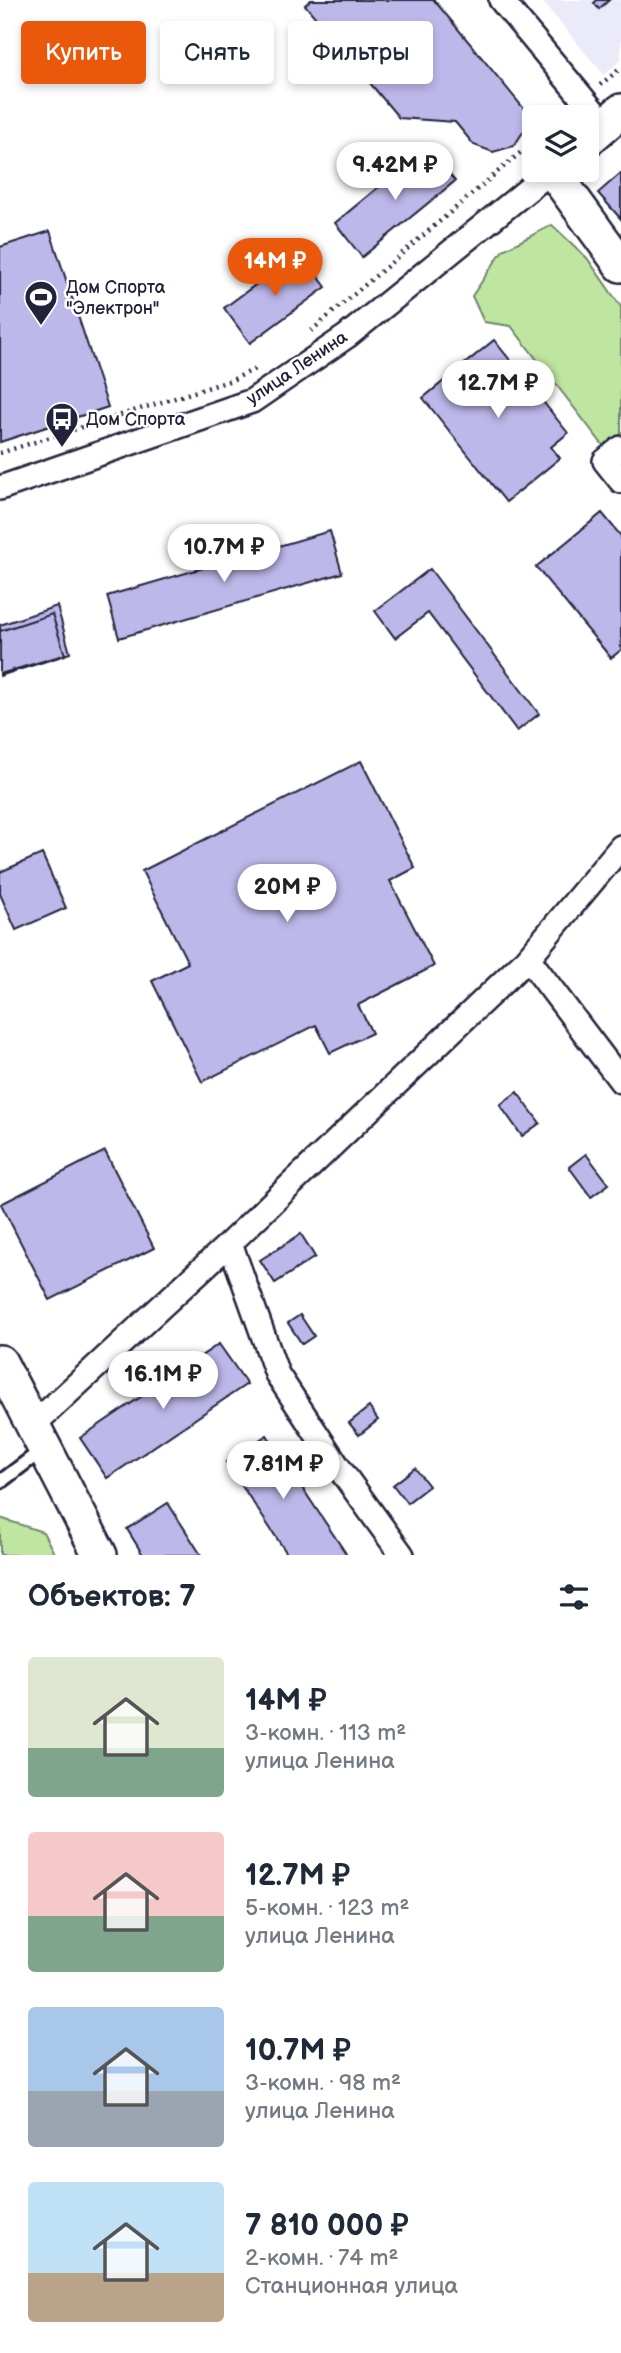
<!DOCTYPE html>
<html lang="ru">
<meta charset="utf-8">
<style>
body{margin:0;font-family:"Balsamiq Sans",sans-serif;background:#f6f6f7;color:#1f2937;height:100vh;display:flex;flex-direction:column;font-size:26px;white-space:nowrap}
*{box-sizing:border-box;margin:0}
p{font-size:23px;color:#747a83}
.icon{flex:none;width:38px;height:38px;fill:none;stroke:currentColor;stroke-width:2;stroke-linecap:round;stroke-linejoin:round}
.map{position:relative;height:1555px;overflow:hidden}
.panel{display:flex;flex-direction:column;background:#fff;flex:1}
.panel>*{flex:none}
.banner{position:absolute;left:21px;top:21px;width:579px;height:63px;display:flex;gap:14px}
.buttons{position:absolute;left:522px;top:105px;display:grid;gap:14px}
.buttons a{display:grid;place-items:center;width:77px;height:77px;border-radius:7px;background:#fff;box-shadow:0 4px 10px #0003;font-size:35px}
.price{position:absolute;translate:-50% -60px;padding:0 16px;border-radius:24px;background:#fff;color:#222;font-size:23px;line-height:46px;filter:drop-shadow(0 2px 4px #0008)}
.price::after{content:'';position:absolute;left:50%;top:42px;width:21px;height:16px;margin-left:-10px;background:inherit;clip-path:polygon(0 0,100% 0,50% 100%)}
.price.active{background:#ea580c;color:#fff}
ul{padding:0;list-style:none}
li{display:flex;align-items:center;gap:21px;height:175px;padding:0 28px}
li span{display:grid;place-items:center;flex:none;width:196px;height:140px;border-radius:7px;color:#555}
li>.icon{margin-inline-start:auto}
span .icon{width:84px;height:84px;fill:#fffc;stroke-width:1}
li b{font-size:30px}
h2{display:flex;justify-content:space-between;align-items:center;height:84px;padding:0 28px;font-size:30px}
.chip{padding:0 24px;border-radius:7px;background:#fff;box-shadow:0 4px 10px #0003;font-size:24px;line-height:63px}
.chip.active{background:#ea580c;color:#fff}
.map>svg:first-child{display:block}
.built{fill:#ebeaf9}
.green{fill:#bfe6a1;stroke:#70846e;stroke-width:2}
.building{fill:#bdb8ea;stroke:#22223b;stroke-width:2}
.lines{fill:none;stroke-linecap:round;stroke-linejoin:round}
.lane-casing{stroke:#22223b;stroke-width:18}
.street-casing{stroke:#22223b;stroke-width:28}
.secondary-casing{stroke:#22223b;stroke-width:38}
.path{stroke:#22223b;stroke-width:4.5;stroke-dasharray:2 5;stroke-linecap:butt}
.lane{stroke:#fff;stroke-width:12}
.street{stroke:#fff;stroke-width:23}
.secondary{stroke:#fff;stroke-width:33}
.labels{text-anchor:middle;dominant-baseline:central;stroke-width:5;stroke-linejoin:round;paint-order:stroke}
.poi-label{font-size:18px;fill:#22223b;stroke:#fff;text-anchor:start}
.street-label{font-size:18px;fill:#22223b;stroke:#fff}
</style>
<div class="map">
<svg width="621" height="1555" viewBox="0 0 621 1555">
<rect width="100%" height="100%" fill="#fff"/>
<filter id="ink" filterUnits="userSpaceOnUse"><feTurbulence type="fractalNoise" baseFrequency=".0143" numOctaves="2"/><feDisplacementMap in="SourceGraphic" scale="14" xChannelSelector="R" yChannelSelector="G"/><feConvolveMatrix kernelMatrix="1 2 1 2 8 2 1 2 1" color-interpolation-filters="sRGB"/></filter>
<g filter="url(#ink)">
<path class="built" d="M541,0H621V60L604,75Z"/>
<path class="green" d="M552,225L587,258L621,307V462L609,453L511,326L484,322L472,296L503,250Z
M0,1518L43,1532L55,1555H0Z"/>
<path class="building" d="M311,0H434L525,110V129L514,146L493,152L474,145L455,122L399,118L305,5Z
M597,0H609L599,9L594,3Z
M427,147L455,181L362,257L335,223Z
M621,173V219L598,193Z
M50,231L108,407L0,442V247Z
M300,252L326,287L250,343L224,308Z
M494,340L568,433L551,447L560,458L506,502L423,398Z
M602,513L621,536V650L611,658L536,567Z
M330,531L342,573L119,638L107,596Z
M430,569L539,714L517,731L428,613L395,638L375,611Z
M57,606L70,653L0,674V625Z
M52,614L65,655L0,676V631Z
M361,761L415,868L390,881L434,966L358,1005L372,1033L330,1053L316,1025L202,1082L152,981L188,963L142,871Z
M42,854L66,908L16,930L0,894V872Z
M517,1092L540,1123L522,1136L500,1105Z
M105,1151L154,1248L50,1300L1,1204Z
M586,1154L609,1184L591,1197L569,1167Z
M301,1234L315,1257L275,1283L260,1260Z
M300,1315L314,1336L302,1344L288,1323Z
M219,1344L247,1384L107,1478L80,1438Z
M369,1407L378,1420L359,1435L349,1423Z
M267,1435L347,1555H288L226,1462Z
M415,1468L429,1486L407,1503L393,1485Z
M168,1503L201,1555H143L127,1529Z"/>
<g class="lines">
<defs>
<path id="lane" d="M0,1482L45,1448"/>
<path id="street" d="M501,0L605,125
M621,448L605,461L621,481
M0,488L252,401L347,336L551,171
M528,958L621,1081
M230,1243L277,1374L339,1468L402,1555
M33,1425L230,1243L528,958L621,847"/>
<path id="secondary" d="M586,141L621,111
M552,170L621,265
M0,1362L100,1555"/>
</defs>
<use href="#lane" class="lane-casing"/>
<use href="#street" class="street-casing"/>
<use href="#secondary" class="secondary-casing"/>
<path class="path" d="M600,85L621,68
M311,331L534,141
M0,453L232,380L255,369"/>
<use href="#lane" class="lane"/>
<use href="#street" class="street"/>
<use href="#secondary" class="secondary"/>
</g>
</g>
<defs>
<symbol id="stadium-pin" viewBox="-11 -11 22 30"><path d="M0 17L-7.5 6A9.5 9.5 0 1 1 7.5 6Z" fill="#22223b" stroke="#fff"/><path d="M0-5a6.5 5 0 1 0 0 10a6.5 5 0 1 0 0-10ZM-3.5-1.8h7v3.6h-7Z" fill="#fff"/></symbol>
<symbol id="bus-pin" viewBox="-11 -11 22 30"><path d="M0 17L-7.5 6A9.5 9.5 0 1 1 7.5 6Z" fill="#22223b" stroke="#fff"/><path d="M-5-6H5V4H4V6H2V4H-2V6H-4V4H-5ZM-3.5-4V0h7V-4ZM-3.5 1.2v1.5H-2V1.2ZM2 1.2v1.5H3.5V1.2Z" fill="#fff"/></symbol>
</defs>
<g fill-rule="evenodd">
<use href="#stadium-pin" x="22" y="278" width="38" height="52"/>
<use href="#bus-pin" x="43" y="400" width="38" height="52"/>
</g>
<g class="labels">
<g class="poi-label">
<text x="66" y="287">Дом Спорта<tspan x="66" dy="21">"Электрон"</tspan></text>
<text x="86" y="419">Дом Спорта</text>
</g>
<g class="street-label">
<text transform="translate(297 368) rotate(-34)">улица Ленина</text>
</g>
</g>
</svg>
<div class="buttons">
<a><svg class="icon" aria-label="layers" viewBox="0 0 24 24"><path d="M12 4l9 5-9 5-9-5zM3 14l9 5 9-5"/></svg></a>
</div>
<b class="price" style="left:395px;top:202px">9.42M ₽</b>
<b class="price active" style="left:275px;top:298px">14M ₽</b>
<b class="price" style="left:498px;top:420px">12.7M ₽</b>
<b class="price" style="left:224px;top:584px">10.7M ₽</b>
<b class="price" style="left:287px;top:924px">20M ₽</b>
<b class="price" style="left:163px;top:1411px">16.1M ₽</b>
<b class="price" style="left:283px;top:1501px">7.81M ₽</b>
<div class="banner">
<a class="chip active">Купить</a>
<a class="chip">Снять</a>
<a class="chip">Фильтры</a>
</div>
</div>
<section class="panel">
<h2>Объектов: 7<svg class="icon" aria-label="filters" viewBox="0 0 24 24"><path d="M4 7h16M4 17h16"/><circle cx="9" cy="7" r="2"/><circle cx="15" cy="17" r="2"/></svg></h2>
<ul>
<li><span style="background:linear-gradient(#dfe7d0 65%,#7fa58c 0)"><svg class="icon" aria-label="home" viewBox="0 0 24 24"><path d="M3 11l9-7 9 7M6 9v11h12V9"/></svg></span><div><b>14M ₽</b><p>3-комн. · 113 m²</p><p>улица Ленина</p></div></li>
<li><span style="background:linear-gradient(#f6c9c9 60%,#7fa58c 0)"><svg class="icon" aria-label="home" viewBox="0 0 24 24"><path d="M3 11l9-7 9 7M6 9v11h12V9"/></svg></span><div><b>12.7M ₽</b><p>5-комн. · 123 m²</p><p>улица Ленина</p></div></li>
<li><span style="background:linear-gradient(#a9c7e8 60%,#9aa5b1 0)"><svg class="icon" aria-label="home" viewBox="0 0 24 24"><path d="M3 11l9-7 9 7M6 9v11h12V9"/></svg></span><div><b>10.7M ₽</b><p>3-комн. · 98 m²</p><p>улица Ленина</p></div></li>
<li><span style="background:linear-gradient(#bfe0f5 65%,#b9a48a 0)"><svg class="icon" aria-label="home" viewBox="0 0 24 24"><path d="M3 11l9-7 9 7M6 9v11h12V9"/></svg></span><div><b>7 810 000 ₽</b><p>2-комн. · 74 m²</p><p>Станционная улица</p></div></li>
</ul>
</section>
